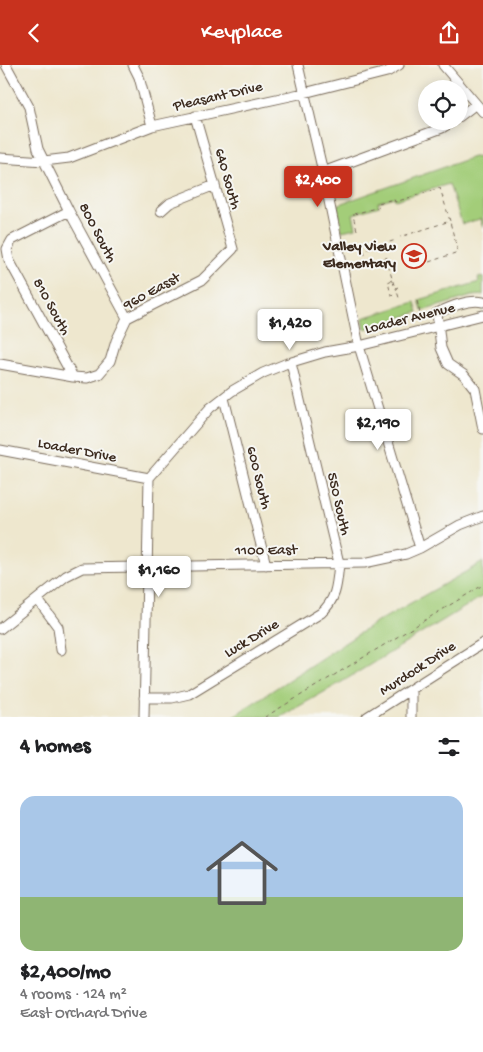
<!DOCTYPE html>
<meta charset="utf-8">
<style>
body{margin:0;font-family:"Gochi Hand",sans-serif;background:#f6f6f6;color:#202124;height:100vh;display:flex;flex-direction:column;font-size:19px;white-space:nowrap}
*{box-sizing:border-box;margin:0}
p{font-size:16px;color:#757577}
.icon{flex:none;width:28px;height:28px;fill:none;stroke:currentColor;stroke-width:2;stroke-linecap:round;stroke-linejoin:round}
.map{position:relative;height:652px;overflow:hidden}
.drawer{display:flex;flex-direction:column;background:#fff;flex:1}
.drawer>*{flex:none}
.buttons{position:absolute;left:418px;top:15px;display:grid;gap:10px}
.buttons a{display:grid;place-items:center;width:50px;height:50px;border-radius:50%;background:#fff;box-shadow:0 2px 12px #0003;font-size:25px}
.price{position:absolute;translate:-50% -42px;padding:0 11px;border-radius:5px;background:#fff;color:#222;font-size:16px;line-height:32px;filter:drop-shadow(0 1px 2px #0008)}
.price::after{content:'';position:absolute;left:50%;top:30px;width:15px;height:11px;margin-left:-8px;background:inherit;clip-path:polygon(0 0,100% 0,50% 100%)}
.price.active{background:#c8321e;color:#fff}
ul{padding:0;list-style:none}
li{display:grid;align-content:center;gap:10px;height:265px;padding:0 20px}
li span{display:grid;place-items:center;height:155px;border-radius:15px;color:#555}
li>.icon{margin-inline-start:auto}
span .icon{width:90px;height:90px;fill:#fffc;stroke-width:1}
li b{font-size:21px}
h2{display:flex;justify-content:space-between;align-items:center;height:60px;padding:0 20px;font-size:21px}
header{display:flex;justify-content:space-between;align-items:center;height:65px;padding:0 20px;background:#c8321e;color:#fff;font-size:22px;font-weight:600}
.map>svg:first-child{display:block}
.green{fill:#a3cd79;stroke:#6f7c4c}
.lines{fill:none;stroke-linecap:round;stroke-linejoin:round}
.minor-casing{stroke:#7a6c5c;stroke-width:11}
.path{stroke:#7a6c5c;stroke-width:1;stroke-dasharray:4 4;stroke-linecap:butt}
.minor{stroke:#fff;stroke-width:9}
.labels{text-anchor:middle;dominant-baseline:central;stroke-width:4;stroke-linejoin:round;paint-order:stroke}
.street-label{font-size:15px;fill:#3b2a1e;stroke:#f6f6f2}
.poi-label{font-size:15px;font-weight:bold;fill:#3b2a1e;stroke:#f6f6f2;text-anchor:end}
</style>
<header><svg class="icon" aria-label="back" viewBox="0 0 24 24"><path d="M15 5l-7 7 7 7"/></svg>Keyplace<svg class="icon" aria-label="share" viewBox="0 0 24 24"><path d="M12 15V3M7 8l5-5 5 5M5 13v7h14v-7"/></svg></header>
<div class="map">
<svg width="483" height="652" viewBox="0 0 483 652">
<rect width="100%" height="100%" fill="#f6f6f2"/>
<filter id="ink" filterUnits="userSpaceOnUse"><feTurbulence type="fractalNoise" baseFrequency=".02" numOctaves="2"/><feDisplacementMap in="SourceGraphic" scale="10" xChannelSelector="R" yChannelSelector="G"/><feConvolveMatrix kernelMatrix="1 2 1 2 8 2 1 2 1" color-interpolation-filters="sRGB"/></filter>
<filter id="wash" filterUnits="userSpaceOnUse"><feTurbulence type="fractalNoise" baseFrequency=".0096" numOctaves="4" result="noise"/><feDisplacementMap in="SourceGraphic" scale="20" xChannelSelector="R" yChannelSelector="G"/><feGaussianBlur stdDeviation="1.12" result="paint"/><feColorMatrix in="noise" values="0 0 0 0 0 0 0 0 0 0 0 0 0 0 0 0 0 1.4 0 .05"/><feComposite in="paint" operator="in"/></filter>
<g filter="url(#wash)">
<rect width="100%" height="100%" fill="#eee7ce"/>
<path class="green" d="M473,92L483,93V163L480,154L462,159L449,119L395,135L394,132L378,137L379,141L353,149L356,163L342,166L337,140Z
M483,212V230L472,231L422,246L419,235L479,217L478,213Z
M415,237L418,247L365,264L363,253Z
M483,497V531L340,618L280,652H232L372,560Z"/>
</g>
<g filter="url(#ink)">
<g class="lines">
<defs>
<path id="minor" d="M6,0L29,42L38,84L69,146L127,253
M133,0L139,12L152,61
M298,0L323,107L359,281L420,483
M443,0L483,47
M459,52L476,39
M0,93L44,96L69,93L152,61L304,28L387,7L399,0
M323,107L442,63L453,56
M69,146L12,175L7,184L9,195L73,312
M161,146L170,138L215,120
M483,237C468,234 450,242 437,248L441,283L448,299L464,310L475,324L483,364
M0,299L73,312L87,313L99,309L110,296L116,276L127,253L202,215L233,184L195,51
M224,333L266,500
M0,385L149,413
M149,413L210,343L232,326L263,308L285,299L325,287L359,281L483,250
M38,535L58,562L61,585
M0,564L66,511L82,503L364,498L406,489L420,483L460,460L483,451
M411,625V652
M144,633H172L189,629L321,548C337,534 337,518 339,498L291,298
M144,652L149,413
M367,652L483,578"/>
</defs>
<use href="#minor" class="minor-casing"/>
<path class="path" d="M357,165L353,151L354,149L379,142L378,138L394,134L395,137L440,123L450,156L400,172
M365,190L364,185L396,175
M386,193L394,220L397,219
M429,197L458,187L450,157
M368,198L389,192
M392,215L388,217L391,230L397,228
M398,222L396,223L400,236
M417,236L420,248
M265,652L483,520"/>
<use href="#minor" class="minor"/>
</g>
</g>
<defs>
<symbol id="school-ring" viewBox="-11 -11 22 22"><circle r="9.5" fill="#f6f6f2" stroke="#c8321e" stroke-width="1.5"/><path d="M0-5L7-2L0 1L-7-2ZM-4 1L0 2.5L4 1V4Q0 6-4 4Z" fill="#c8321e"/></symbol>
</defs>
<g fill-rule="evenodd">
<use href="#school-ring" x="400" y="177" width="28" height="28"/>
</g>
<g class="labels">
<g class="street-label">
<text transform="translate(218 32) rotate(-13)">Pleasant Drive</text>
<text transform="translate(227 114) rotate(74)">640 South</text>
<text transform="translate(97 168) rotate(62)">800 South</text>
<text transform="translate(152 227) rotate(-29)">960 Easst</text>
<text transform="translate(51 242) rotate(61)">810 South</text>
<text transform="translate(410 254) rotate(-14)">Loader Avenue</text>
<text transform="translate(77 386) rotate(11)">Loader Drive</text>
<text transform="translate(258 413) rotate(76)">600 South</text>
<text transform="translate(338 439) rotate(77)">550 South</text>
<text transform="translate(266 486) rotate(-1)">1100 East</text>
<text transform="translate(252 574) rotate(-31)">Luck Drive</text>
<text transform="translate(418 604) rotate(-33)">Murdock Drive</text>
</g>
<g class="poi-label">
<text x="396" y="182">Valley View<tspan x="396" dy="17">Elementary</tspan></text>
</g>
</g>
</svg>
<div class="buttons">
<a><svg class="icon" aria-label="locate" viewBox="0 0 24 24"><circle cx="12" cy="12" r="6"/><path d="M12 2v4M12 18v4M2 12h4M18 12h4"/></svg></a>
</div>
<b class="price active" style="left:318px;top:143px">$2,400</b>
<b class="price" style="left:290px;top:286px">$1,420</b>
<b class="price" style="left:378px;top:386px">$2,190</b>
<b class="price" style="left:159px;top:533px">$1,160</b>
</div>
<section class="drawer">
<h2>4 homes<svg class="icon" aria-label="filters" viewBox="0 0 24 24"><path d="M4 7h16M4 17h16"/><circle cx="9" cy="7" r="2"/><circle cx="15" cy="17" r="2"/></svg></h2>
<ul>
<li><span style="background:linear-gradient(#a9c7e8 65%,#8fb573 0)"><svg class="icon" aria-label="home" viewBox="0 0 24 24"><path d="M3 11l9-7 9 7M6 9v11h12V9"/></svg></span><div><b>$2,400/mo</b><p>4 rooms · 124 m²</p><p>East Orchard Drive</p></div></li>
</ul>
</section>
